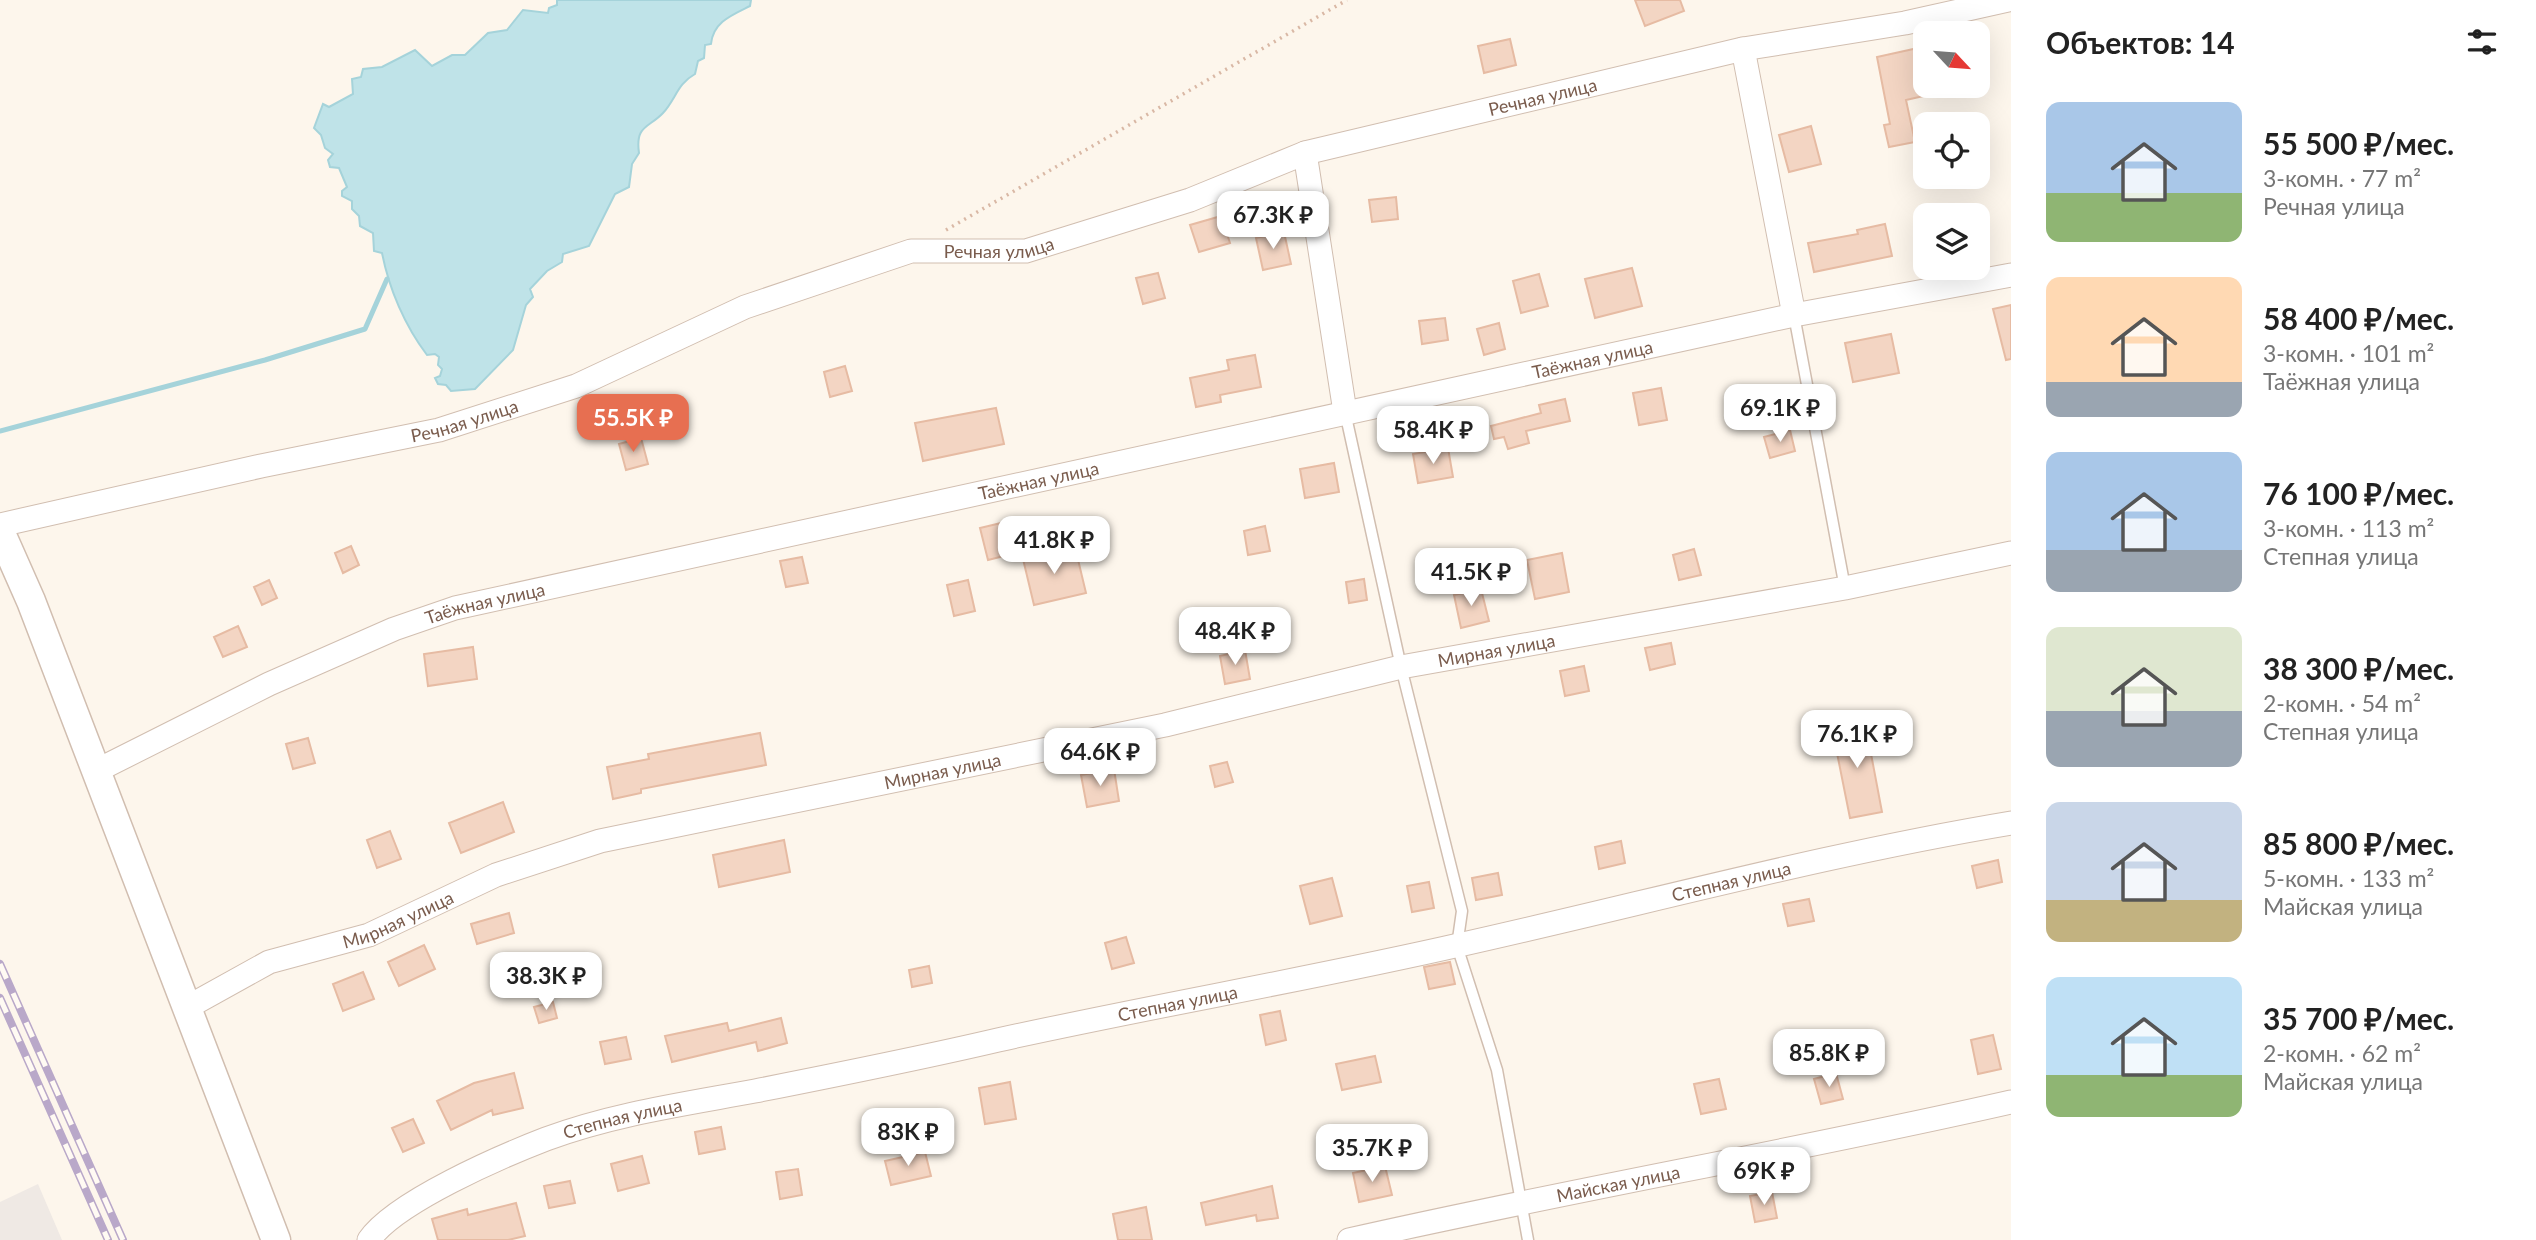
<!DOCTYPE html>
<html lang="ru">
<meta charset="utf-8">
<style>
body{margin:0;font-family:Lato,sans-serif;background:#f6f6f6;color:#222;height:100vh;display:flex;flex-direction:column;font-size:26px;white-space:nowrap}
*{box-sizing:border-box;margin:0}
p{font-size:23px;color:#767676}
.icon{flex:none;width:38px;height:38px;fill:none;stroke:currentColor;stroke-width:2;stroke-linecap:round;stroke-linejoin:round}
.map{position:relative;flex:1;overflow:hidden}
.details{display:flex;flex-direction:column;background:#fff;width:525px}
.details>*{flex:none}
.needle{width:46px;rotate:116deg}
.fabs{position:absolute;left:1913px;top:21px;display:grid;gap:14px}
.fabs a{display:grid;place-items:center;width:77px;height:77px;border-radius:14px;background:#fff;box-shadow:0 7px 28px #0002;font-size:35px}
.price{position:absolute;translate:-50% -60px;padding:0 16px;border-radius:14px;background:#fff;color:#222;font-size:23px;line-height:46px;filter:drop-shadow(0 2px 4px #0008)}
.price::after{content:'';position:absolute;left:50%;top:42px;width:21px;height:16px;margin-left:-10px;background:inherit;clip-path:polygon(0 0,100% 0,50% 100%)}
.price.on{background:#e76f51;color:#fff}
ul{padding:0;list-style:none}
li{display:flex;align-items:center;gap:21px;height:175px;padding:0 35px}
li span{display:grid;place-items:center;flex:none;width:196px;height:140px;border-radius:14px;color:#555}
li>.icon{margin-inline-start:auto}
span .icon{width:84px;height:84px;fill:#fffc;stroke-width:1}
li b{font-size:30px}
h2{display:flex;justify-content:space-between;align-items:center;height:84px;padding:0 35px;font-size:30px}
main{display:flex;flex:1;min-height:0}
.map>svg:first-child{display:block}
.industrial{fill:#efe9e4}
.water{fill:#bfe3e8;stroke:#a5d3da;stroke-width:2}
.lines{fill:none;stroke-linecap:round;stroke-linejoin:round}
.stream{stroke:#a5d3da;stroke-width:5}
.building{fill:#f3d5c3;stroke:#e6bba3;stroke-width:2}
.service-casing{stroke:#d1beb0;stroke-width:13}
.minor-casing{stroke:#d1beb0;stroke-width:25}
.tertiary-casing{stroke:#d1beb0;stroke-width:31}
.path{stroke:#d9b8a5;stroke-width:3.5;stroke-dasharray:2 5;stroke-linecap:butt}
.service{stroke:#fff;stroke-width:10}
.minor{stroke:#fff;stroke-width:23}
.tertiary{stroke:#fff;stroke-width:28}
.rail-casing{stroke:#b9a8c9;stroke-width:8}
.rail{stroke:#fffaf3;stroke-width:5;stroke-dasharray:16;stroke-linecap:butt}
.labels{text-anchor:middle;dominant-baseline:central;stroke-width:5;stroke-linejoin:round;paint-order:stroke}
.street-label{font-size:18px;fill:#7a5c4d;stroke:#fffaf3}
</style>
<main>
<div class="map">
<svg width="2011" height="1240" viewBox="0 0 2011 1240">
<rect width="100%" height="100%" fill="#fdf6ec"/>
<path class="industrial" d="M38,1184L62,1240H0V1202Z"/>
<path class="water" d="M557,0H751L750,6C732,15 713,22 711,44L705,45L704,58L698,61L695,74C677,84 676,99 663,113C649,128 635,125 639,153L632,164L629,187L615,194L589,246L563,254L562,262L547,271L530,289L533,297L526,305L513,350L475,389L451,391L446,385L438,384L435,378L440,376L442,369L438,365L439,357L435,354L427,355C405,326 389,289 382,253L374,251L373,233L360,226L359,216L352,209V201L342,196V191L347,187L339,168L330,167L328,160L333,154L325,148L321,135L314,128L323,104L329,107L353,94L352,79L361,77L363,69L382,67L415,50L432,66L452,55H465L488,33L507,30L523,10L548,13L549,8L557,5Z"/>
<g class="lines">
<path class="stream" d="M0,431L265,360L365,329L387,279"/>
</g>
<path class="building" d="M1635,0H1680L1684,11L1645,26Z
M1510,39L1516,65L1484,73L1478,46Z
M1918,48L1928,95L1906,100L1915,142L1889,147L1884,125L1890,124L1877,57Z
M1811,126L1821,164L1789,172L1779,135Z
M1396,197L1398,219L1372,222L1369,200Z
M1221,216L1230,243L1199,252L1190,225Z
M1885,224L1892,256L1814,272L1808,243L1858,234L1857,230Z
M1284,232L1291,264L1263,270L1256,238Z
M1632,268L1642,306L1595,318L1585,279Z
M1158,273L1165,298L1143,304L1136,278Z
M1539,274L1548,306L1521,313L1513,281Z
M2011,305V359L2006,360L1993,309Z
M1445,318L1448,340L1422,344L1419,321Z
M1499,323L1505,349L1484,355L1477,329Z
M1891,334L1899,373L1853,382L1845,343Z
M1255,355L1261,387L1220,395L1221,402L1196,407L1190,378L1229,370L1227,360Z
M845,366L852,391L830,397L824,372Z
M1661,388L1667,420L1639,425L1633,393Z
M1565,399L1570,421L1526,431L1529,443L1508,449L1504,437L1494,439L1491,426L1541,413L1539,405Z
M996,408L1004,444L923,461L915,423Z
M1790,430L1795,451L1770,458L1764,437Z
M641,438L648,464L626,470L619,444Z
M1448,448L1453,477L1418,483L1413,454Z
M1334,463L1339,492L1305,498L1300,469Z
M1001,523L1008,555L988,560L980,528Z
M1265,526L1270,551L1248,555L1244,531Z
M351,546L359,565L343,573L335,553Z
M1075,547L1086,593L1034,605L1023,559Z
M1694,549L1701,575L1679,580L1673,555Z
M1562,553L1569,592L1535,599L1527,560Z
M802,557L808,583L786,587L780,561Z
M1364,579L1367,600L1349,603L1346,582Z
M269,580L277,598L262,605L254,587Z
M968,580L975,611L954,616L947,585Z
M1481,589L1489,621L1461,628L1454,595Z
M238,626L247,647L223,657L214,637Z
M1671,643L1675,664L1650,670L1645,648Z
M473,647L477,679L428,686L424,654Z
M1245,650L1250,679L1225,684L1220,656Z
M1584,666L1589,691L1565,696L1560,671Z
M1865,722L1882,812L1850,818L1832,728Z
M760,733L766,765L641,789V793L613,799L607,767L649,759L648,754Z
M308,738L315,763L293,769L286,744Z
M1227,762L1233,782L1215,787L1210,766Z
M1114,769L1119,801L1087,807L1081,775Z
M503,802L514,832L461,853L449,823Z
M390,831L401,859L377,868L367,840Z
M784,840L790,872L719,887L713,855Z
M1621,841L1625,863L1599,869L1595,847Z
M1998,860L2002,882L1977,888L1972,866Z
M1498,873L1502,895L1476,900L1472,878Z
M1332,878L1342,916L1310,924L1300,886Z
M1429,882L1434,908L1412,912L1407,886Z
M1809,899L1814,921L1788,926L1783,904Z
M509,913L514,933L477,944L471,924Z
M1126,937L1134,963L1112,969L1105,943Z
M424,945L435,969L399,986L388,962Z
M1450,962L1455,984L1429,989L1424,967Z
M929,966L932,983L912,987L909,970Z
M363,972L374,999L343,1011L333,984Z
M553,1002L557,1018L539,1023L534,1007Z
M1280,1011L1286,1040L1266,1045L1260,1015Z
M781,1018L787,1043L758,1051L756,1042L672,1062L665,1036L727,1023L729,1031Z
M1993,1035L2001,1069L1978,1074L1971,1040Z
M626,1037L631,1059L605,1064L600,1042Z
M1375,1056L1381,1082L1342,1090L1336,1064Z
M514,1073L523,1108L493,1115L492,1110L451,1130L437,1101L474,1083Z
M1836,1073L1843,1099L1821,1104L1814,1079Z
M1719,1079L1726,1109L1701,1114L1694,1084Z
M1010,1082L1016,1119L985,1124L979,1088Z
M413,1119L424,1143L403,1152L392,1128Z
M721,1127L725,1149L699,1154L695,1132Z
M925,1152L931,1176L891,1185L885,1161Z
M642,1156L649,1183L618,1191L611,1164Z
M1385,1166L1392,1195L1359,1202L1353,1173Z
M798,1169L802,1195L780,1199L776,1172Z
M570,1181L575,1203L549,1208L544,1186Z
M1272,1186L1278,1218L1257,1221L1256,1215L1206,1225L1201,1203Z
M1772,1192L1777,1218L1755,1222L1750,1196Z
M516,1203L525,1236L508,1240H438L432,1219L467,1209L468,1215Z
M1146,1207L1152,1240H1118L1113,1214Z"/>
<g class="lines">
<defs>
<path id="service" d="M1794,315L1845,588
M1345,412L1401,667L1462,911L1457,946L1497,1070L1528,1240"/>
<g id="minor">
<path d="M1743,49L1794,315"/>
<path d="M1305,153L1345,412"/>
<path id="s1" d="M0,525L261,466L439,430L576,386L745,307L911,251H1026L1190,200L1305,153L1743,49L1905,23L2008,0"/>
<path id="s2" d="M96,771L269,684L394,629L455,608L1794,315L2011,275"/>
<path id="s3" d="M186,1008L269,962L369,935L496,875L600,841L1165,725L1401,667L1845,588L2011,553"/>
<path id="s4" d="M369,1240C395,1202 502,1156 546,1139C613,1114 685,1104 755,1091C836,1075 917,1059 998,1040C1151,1006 1306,980 1459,945C1643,904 1825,854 2011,823"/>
<path id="s5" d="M1349,1240C1569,1190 1791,1152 2011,1102"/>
</g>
<path id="tertiary" d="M0,531L31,601L276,1240"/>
</defs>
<use href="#service" class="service-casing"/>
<use href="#minor" class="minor-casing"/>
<use href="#tertiary" class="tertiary-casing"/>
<path class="path" d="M946,230L1347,0"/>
<use href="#service" class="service"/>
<use href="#minor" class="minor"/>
<use href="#tertiary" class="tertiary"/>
<defs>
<path id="rail" d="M0,964L123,1240
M0,998L108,1240"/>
</defs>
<use href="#rail" class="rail-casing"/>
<use href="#rail" class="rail"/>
</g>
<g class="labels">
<g class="street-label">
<text stroke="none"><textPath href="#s1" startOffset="1610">Речная улица</textPath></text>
<text stroke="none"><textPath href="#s1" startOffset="1043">Речная улица</textPath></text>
<text stroke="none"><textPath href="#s2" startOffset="1559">Таёжная улица</textPath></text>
<text stroke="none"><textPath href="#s1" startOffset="476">Речная улица</textPath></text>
<text stroke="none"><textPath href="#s2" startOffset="992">Таёжная улица</textPath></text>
<text stroke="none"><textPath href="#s2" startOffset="425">Таёжная улица</textPath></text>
<text stroke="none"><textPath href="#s3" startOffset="1365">Мирная улица</textPath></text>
<text stroke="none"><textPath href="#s3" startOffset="798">Мирная улица</textPath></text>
<text stroke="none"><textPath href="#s4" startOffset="1419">Степная улица</textPath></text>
<text stroke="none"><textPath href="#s3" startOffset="231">Мирная улица</textPath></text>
<text stroke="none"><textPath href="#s4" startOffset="852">Степная улица</textPath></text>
<text stroke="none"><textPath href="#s4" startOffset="285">Степная улица</textPath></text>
<text stroke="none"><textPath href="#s5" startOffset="275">Майская улица</textPath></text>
</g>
</g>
</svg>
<div class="fabs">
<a><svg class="needle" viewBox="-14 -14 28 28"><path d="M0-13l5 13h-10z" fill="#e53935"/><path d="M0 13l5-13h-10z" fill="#767676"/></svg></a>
<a><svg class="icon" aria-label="locate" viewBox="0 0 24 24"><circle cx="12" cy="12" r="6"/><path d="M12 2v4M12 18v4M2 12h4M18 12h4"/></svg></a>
<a><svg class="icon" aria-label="layers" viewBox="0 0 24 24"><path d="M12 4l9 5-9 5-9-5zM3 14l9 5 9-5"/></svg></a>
</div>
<b class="price" style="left:1273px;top:251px">67.3K ₽</b>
<b class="price" style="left:1780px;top:444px">69.1K ₽</b>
<b class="price on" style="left:633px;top:454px">55.5K ₽</b>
<b class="price" style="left:1433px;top:466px">58.4K ₽</b>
<b class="price" style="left:1054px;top:576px">41.8K ₽</b>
<b class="price" style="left:1471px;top:608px">41.5K ₽</b>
<b class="price" style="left:1235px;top:667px">48.4K ₽</b>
<b class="price" style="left:1857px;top:770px">76.1K ₽</b>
<b class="price" style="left:1100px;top:788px">64.6K ₽</b>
<b class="price" style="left:546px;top:1012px">38.3K ₽</b>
<b class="price" style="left:1829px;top:1089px">85.8K ₽</b>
<b class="price" style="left:908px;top:1168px">83K ₽</b>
<b class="price" style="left:1372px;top:1184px">35.7K ₽</b>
<b class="price" style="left:1764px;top:1207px">69K ₽</b>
</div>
<section class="details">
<h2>Объектов: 14<svg class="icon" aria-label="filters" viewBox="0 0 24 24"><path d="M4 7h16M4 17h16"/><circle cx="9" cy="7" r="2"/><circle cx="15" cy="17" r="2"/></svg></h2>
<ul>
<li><span style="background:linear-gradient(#a9c7e8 65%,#8fb573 0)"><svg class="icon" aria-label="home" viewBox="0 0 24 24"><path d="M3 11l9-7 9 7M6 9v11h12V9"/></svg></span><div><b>55 500 ₽/мес.</b><p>3-комн. · 77 m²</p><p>Речная улица</p></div></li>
<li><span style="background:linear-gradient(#ffd9b3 75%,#9aa5b1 0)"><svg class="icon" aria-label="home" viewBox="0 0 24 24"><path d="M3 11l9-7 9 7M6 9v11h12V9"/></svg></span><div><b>58 400 ₽/мес.</b><p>3-комн. · 101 m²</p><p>Таёжная улица</p></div></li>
<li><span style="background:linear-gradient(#a9c7e8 70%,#9aa5b1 0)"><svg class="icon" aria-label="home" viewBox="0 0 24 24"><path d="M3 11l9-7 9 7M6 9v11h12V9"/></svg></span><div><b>76 100 ₽/мес.</b><p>3-комн. · 113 m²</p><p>Степная улица</p></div></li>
<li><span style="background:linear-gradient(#dfe7d0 60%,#9aa5b1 0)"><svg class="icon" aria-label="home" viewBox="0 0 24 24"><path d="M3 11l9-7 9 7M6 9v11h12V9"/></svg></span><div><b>38 300 ₽/мес.</b><p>2-комн. · 54 m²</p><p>Степная улица</p></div></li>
<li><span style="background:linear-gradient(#c9d6e8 70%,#c2b280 0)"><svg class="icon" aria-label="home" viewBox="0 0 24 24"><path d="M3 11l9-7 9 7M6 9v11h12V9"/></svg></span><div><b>85 800 ₽/мес.</b><p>5-комн. · 133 m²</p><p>Майская улица</p></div></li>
<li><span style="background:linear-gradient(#bfe0f5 70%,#8fb573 0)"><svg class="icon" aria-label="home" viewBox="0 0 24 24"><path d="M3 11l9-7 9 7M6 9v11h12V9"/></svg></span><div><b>35 700 ₽/мес.</b><p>2-комн. · 62 m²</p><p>Майская улица</p></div></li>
</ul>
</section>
</main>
